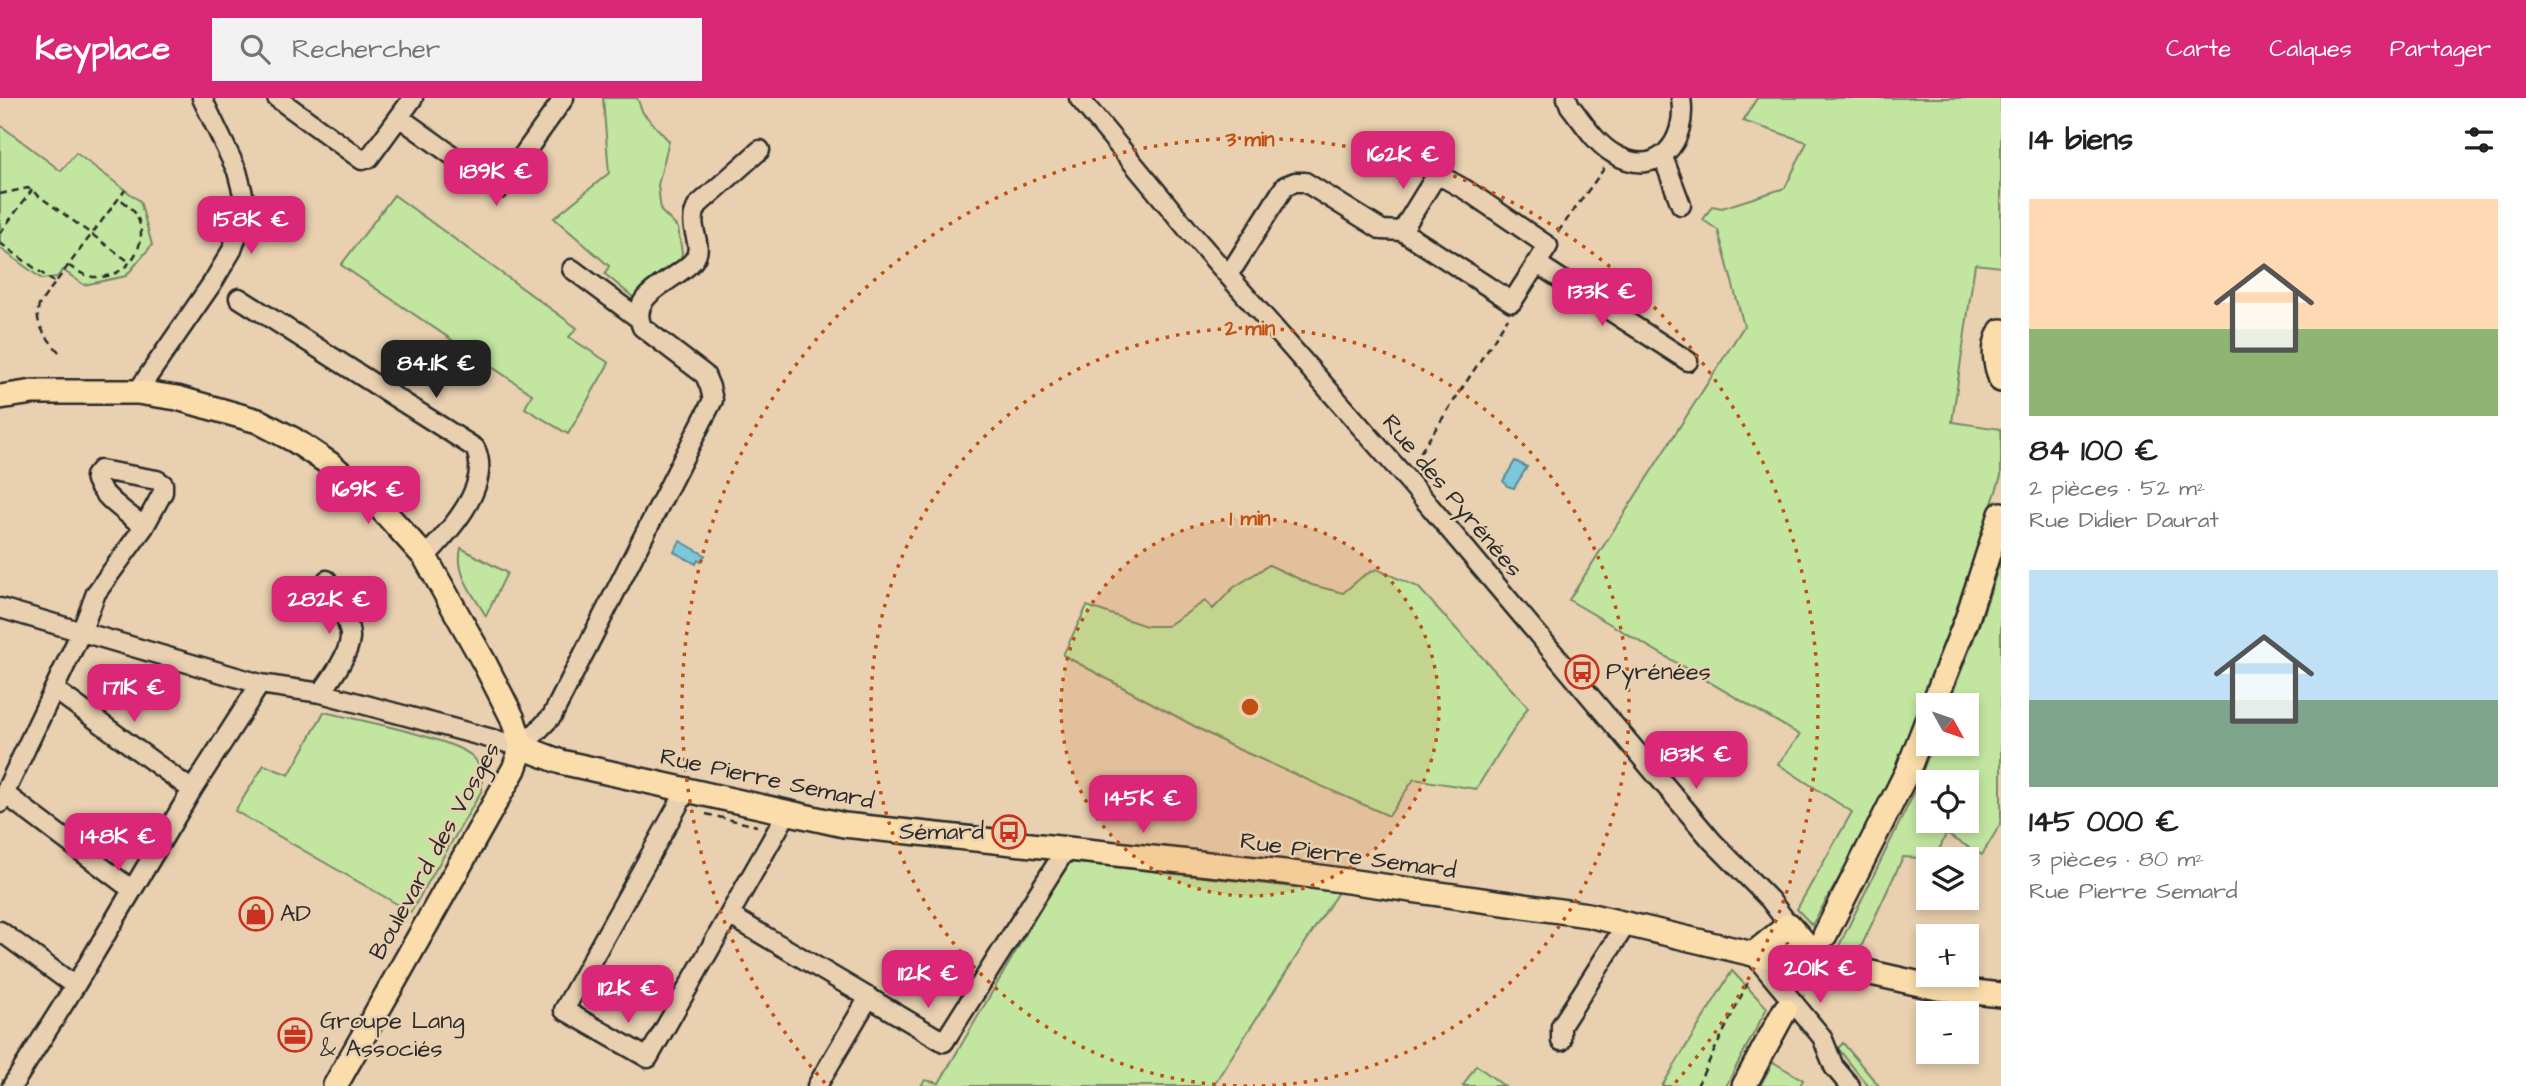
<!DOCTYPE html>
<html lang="fr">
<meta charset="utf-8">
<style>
body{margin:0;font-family:"Architects Daughter",sans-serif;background:#f2f2f2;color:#202124;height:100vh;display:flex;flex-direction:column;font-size:26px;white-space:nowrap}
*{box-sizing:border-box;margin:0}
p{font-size:23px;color:#757577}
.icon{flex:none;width:38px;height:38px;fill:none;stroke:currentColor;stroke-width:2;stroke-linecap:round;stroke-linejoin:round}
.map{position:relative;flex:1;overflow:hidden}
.details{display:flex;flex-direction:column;background:#fff;width:525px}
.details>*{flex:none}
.needle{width:46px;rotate:130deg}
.controls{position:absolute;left:1916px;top:595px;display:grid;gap:14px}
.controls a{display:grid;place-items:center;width:63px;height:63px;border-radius:0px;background:#fff;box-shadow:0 4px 10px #0003;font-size:35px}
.price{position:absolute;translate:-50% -60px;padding:0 16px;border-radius:14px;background:#db2777;color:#fff;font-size:23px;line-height:46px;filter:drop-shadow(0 2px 4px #0008)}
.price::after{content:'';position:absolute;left:50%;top:42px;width:21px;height:16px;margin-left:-10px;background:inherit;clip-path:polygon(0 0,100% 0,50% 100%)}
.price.active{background:#222;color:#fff}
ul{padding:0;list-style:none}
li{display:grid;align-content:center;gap:14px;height:371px;padding:0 28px}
li span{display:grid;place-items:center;height:217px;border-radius:0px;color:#555}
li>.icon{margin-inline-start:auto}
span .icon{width:126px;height:126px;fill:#fffc;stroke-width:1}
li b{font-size:30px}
h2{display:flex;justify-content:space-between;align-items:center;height:84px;padding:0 28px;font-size:30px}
header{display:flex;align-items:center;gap:42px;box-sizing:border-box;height:98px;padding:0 35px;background:#db2777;color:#fff}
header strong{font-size:33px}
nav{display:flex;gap:38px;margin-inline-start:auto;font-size:24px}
.search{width:490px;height:63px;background:#f2f2f2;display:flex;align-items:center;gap:18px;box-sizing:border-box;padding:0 24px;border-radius:0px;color:#757577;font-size:26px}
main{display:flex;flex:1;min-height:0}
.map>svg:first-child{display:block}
.green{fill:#c2e6a0;stroke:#768866;stroke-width:2;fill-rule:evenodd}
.water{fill:#7bc8da;stroke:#5b8994;stroke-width:2}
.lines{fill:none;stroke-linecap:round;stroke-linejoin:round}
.major-tunnel{stroke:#c2af95;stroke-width:23;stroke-dasharray:23 11;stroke-linecap:butt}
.minor-casing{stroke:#2b2b2b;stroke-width:23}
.major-casing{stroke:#2b2b2b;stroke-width:28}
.path{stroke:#2b2b2b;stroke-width:2.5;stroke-dasharray:7 5;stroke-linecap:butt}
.minor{stroke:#e8d0b0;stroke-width:18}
.major{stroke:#fbddab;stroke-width:23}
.ring{fill:none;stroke:#c25012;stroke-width:3.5;stroke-dasharray:3.5 7}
.labels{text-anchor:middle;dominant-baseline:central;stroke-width:5;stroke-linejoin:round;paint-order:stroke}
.street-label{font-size:24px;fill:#2b2b2b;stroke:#e8d0b0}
.poi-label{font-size:24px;fill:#2b2b2b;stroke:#e8d0b0;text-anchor:start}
.centre{fill:#c25012;stroke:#e8d0b0;stroke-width:3.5}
.ring-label{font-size:21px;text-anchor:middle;font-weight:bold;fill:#c25012;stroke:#e8d0b0;stroke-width:5;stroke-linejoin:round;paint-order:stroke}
</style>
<header>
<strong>Keyplace</strong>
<div class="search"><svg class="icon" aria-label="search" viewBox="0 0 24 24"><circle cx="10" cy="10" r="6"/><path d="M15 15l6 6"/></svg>Rechercher</div>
<nav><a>Carte</a><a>Calques</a><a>Partager</a></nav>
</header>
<main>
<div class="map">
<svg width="2001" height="988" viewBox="0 0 2001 988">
<rect width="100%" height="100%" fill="#e8d0b0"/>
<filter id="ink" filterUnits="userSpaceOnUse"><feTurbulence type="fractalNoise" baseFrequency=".0143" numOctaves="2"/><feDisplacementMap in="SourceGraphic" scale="14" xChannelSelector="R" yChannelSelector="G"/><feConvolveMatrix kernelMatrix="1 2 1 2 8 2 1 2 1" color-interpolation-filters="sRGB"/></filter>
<g filter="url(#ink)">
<path class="green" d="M603,0H637L643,15L669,43L658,87L661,113L678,130L682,155L679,168L634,200L605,176L609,168L554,120L609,75Z
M1757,0H2001V169L1975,166L1952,324L2001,331V378L1961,500L1917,617L1873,721L1812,827L1797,811L1852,714L1778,666L1800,637L1569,502L1744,228L1718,132L1703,122L1712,108L1722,110L1785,90L1807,44L1743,23Z
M0,27L61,73L76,55L140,103L152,147L126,178L84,187L63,172L57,179L42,181L0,150Z
M394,97L577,230L569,239L609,265L568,336L525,310L532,296L341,167Z
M461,450L507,475L486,518C473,496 455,476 461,450Z
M2001,462V725L1982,757L1946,736L1935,761L1903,759L1854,864L1836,854L1914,695L1933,646H1967V607H1948L1979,528ZM1928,684H1967V723H1928Z
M1269,467L1312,487L1343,495L1363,478L1376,471L1418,489L1528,609L1476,691L1414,681L1389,718L1231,648L1063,557L1087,508L1146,528H1167L1205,503L1213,511L1233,490Z
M324,614C353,621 460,641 475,661C482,671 482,681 482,692L411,814L235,713L264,667L289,677Z
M1068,764L1338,794L1214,986L1216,988H921L925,982L939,985Z
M1732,873L1767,910L1726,988H1662Z
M1843,945L1879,988H1868L1838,950Z
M1773,964L1803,982L1800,988H1760Z
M1476,967L1504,988H1463Z"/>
<path class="water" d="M1515,363L1527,369L1514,390L1507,388L1503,383Z
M680,443L705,457L701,463L698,462L696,466L674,454Z"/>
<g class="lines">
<path class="major-tunnel" d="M1785,912L1825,837"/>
<defs>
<path id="minor" d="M277,0L362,62L369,60L413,0
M1079,0L1190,134L1411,386L1712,743L1770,802L1789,827
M1567,0L1570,8C1583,24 1595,45 1614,56C1658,82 1688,43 1681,0
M399,19L499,91L564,0
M1436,51L1437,76
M1663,59L1681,107
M1437,76L1466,92L1548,148L1512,204L1402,133Z
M1536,165L1688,263
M572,171L638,220
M1227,176L1235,167L1285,88L1295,84H1305L1382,132L1402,133
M239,200L475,350C493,387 449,434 425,459
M137,294L213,184L232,152L243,121V96L237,73L202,0
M0,510L260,586L321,595L522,649L552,618L713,302L710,289L705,277L642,229C627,195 675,184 693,163C707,146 684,130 698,107L760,52
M54,591L192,692
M321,595C330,583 349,557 350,540C351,524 334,497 327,482
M686,693L564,912L648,960L787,715
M5,696L131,791
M0,705L82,532L96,495L144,429L163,394V386L157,382L100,372L95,378C97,396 130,417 144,429
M729,817L944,944L1066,751
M0,833L75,888
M1753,856L1822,939L1834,969L1850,988
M1561,943V928L1627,825
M12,988L75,888L192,692L260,586
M817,988L869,899"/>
<path id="major" d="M2001,233C1992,250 1995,265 2001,282
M0,299L33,294H137L177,300L258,323L294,342L330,366L378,407L425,459L484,564L512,619L522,649
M1933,607L1967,521L2001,416
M522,649L561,664L844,727L1284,774L1588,817L1753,856L1778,859L1811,852
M1825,837L1908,672L1928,620
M1753,856L1789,827L1811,852L1840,868L1938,890L2001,897
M335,988L514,671L522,649
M1744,988L1785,912"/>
</defs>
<use href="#minor" class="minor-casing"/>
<use href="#major" class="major-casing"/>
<path class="path" d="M0,96L28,90L131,165
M1558,134L1606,68
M0,135L32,92
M0,145L54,184
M69,168C79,174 87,180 100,179C130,178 152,142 135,115C131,109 124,104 119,100
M59,254C46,238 32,225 40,205L125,92
M1414,364L1508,220
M706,716L757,728
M1697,988L1750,880"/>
<use href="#minor" class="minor"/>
<use href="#major" class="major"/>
</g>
</g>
<circle cx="1250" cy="609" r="189" fill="#c25012" fill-opacity=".12"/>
<g class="ring">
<circle cx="1250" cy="609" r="189"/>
<path d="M1247 988A379 379 0 1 1 1253 988"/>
<path d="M825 985A568 568 0 1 1 1675 985"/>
</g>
<defs>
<symbol id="bus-ring" viewBox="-11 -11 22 22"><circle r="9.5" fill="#e8d0b0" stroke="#c8321e" stroke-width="1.5"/><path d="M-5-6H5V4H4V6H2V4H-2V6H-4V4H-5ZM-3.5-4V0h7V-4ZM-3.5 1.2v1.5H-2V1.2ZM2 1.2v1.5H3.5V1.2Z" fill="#c8321e"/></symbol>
<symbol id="shop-ring" viewBox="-11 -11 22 22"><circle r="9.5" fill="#e8d0b0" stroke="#c8321e" stroke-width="1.5"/><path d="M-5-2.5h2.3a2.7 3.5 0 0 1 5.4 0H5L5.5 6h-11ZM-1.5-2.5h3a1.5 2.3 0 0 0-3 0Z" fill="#c8321e"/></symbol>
<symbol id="office-ring" viewBox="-11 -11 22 22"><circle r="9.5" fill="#e8d0b0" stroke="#c8321e" stroke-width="1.5"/><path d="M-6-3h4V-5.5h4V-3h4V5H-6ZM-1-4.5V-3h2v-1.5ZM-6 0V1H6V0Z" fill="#c8321e"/></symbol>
</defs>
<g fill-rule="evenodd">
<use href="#bus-ring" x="1563" y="555" width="38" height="38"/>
<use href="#bus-ring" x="990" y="715" width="38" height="38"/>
<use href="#shop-ring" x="237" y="797" width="38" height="38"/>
<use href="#office-ring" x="276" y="918" width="38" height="38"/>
</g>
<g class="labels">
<g class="street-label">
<text transform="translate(1452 398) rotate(50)">Rue des Pyrénées</text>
<text transform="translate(767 681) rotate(12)">Rue Pierre Semard</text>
<text transform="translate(435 753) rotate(-61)">Boulevard des Vosges</text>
<text transform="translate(1348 758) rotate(8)">Rue Pierre Semard</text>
</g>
<g class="poi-label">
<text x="1606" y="574">Pyrénées</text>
<text x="984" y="734" text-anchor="end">Sémard</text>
<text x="280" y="816">AD</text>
<text x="320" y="923">Groupe Lang<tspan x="320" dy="28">&amp; Associés</tspan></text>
</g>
</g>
<circle cx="1250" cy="609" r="10" class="centre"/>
<g class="ring-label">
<text x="1250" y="48">3 min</text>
<text x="1250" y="237">2 min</text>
<text x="1250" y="427">1 min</text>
</g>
</svg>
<div class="controls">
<a><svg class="needle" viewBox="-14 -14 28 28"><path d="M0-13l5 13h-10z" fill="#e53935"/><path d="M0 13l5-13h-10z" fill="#757577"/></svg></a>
<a><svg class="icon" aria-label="locate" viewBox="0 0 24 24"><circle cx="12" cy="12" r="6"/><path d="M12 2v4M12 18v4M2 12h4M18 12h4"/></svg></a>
<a><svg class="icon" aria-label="layers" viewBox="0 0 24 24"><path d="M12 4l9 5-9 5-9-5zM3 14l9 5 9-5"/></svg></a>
<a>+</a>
<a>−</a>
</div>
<b class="price" style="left:1403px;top:93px">162K €</b>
<b class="price" style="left:496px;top:110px">189K €</b>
<b class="price" style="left:251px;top:158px">158K €</b>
<b class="price" style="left:1602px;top:230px">133K €</b>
<b class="price active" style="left:436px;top:302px">84.1K €</b>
<b class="price" style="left:368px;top:428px">169K €</b>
<b class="price" style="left:329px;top:538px">282K €</b>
<b class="price" style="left:134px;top:626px">171K €</b>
<b class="price" style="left:1696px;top:693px">183K €</b>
<b class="price" style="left:1143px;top:737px">145K €</b>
<b class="price" style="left:118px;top:775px">148K €</b>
<b class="price" style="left:1820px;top:907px">201K €</b>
<b class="price" style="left:928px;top:912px">112K €</b>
<b class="price" style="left:628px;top:927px">112K €</b>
</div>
<section class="details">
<h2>14 biens<svg class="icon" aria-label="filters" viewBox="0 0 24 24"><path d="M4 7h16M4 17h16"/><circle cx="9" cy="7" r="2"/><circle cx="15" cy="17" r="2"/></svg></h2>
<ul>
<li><span style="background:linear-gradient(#ffd9b3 60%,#8fb573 0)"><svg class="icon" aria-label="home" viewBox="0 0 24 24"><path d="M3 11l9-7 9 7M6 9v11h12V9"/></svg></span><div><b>84 100 €</b><p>2 pièces · 52 m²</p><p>Rue Didier Daurat</p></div></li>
<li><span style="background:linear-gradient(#bfe0f5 60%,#7fa58c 0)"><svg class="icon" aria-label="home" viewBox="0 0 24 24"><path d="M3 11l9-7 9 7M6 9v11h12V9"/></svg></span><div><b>145 000 €</b><p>3 pièces · 80 m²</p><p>Rue Pierre Semard</p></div></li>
</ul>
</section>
</main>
